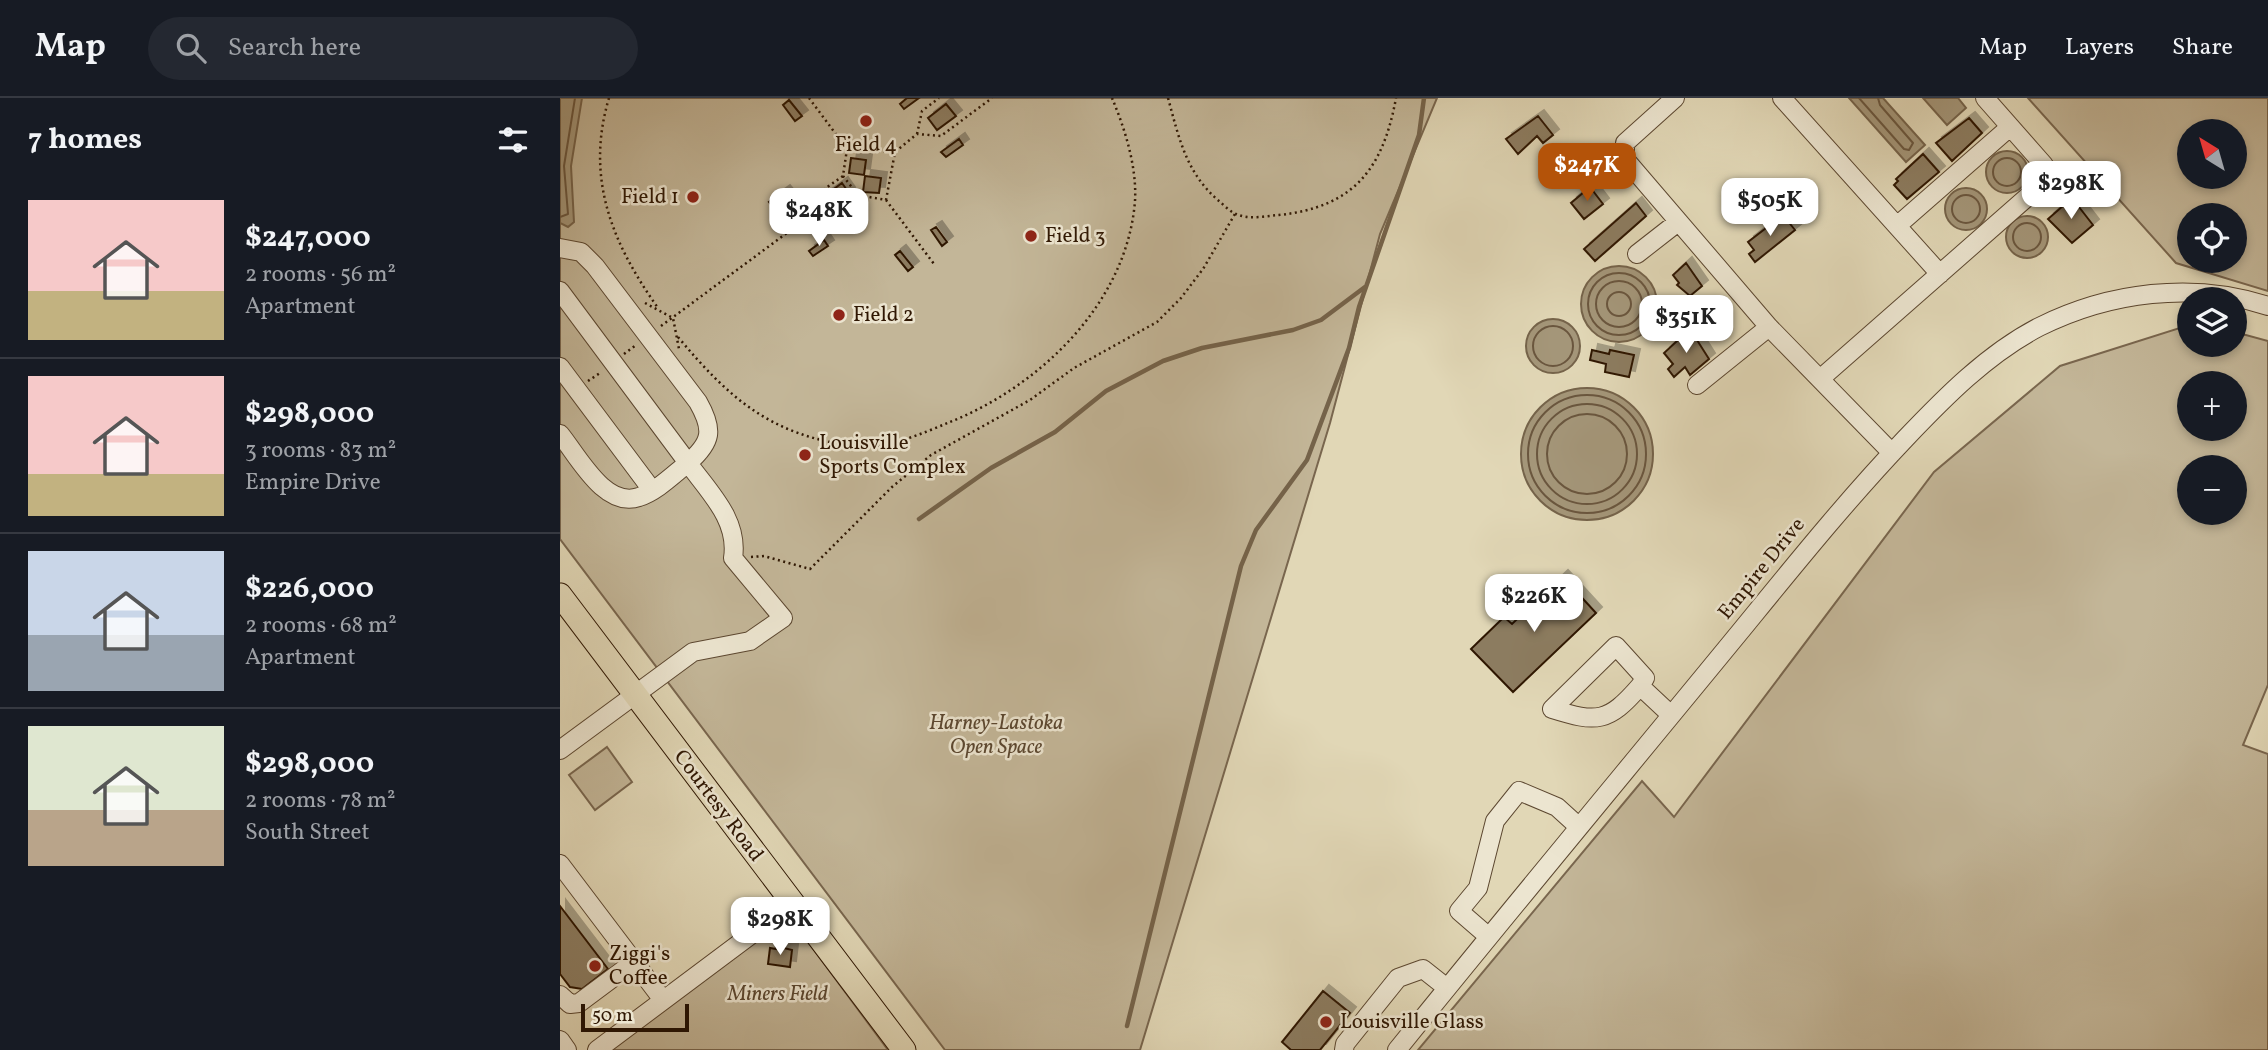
<!DOCTYPE html>
<meta charset="utf-8">
<style>
body{margin:0;font-family:Vollkorn,serif;background:#242831;color:#f1f3f6;height:100vh;display:flex;flex-direction:column;font-size:26px;white-space:nowrap}
*{box-sizing:border-box;margin:0}
p{font-size:23px;color:#9ea1a6}
.icon{flex:none;width:38px;height:38px;fill:none;stroke:currentColor;stroke-width:2;stroke-linecap:round;stroke-linejoin:round}
.map{position:relative;flex:1;overflow:hidden}
.side{display:flex;flex-direction:column;background:#171b24;width:560px}
.side>*{flex:none}
.needle{width:46px;rotate:323deg}
.tools{position:absolute;left:1617px;top:21px;display:grid;gap:14px}
.tools a{display:grid;place-items:center;width:70px;height:70px;border-radius:50%;background:#171b24;box-shadow:0 4px 10px #0003;font-size:35px}
.scale{position:absolute;left:21px;bottom:18px;width:108px;box-sizing:border-box;padding-left:7px;border:4px solid #2f1703;border-top:0;font-size:19px;line-height:24px;white-space:nowrap;color:#2f1703;-webkit-text-stroke:5px #ece5d0;paint-order:stroke}
.price{position:absolute;translate:-50% -60px;padding:0 16px;border-radius:14px;background:#fff;color:#222;font-size:23px;line-height:46px;filter:drop-shadow(0 2px 4px #0008)}
.price::after{content:'';position:absolute;left:50%;top:42px;width:21px;height:16px;margin-left:-10px;background:inherit;clip-path:polygon(0 0,100% 0,50% 100%)}
.price.on{background:#b45309;color:#fff}
ul{padding:0;list-style:none}
li{display:flex;align-items:center;gap:21px;height:175px;padding:0 28px}
li+li{border-top:2px solid #363941}
li span{display:grid;place-items:center;flex:none;width:196px;height:140px;border-radius:0px;color:#555}
li>.icon{margin-inline-start:auto}
span .icon{width:84px;height:84px;fill:#fffc;stroke-width:1}
li b{font-size:30px}
h2{display:flex;justify-content:space-between;align-items:center;height:84px;padding:0 28px;font-size:30px}
header{display:flex;align-items:center;gap:42px;box-sizing:border-box;height:98px;padding:0 35px;background:#171b24;border-bottom:2px solid #363941}
header strong{font-size:33px}
nav{display:flex;gap:38px;margin-inline-start:auto;font-size:24px}
.search{width:490px;height:63px;background:#242831;display:flex;align-items:center;gap:18px;box-sizing:border-box;padding:0 24px;border-radius:38px;color:#9ea1a6;font-size:26px}
main{display:flex;flex:1;min-height:0}
.map>svg:first-child{display:block}
.green{fill:#c3b698;stroke:#79664e;stroke-width:2;fill-rule:evenodd}
.water{fill:#a49679;stroke:#75634a;stroke-width:2}
.lines{fill:none;stroke-linecap:round;stroke-linejoin:round}
.shore{stroke:#6a563e;stroke-width:2}
.stream{stroke:#75634a;stroke-width:4.5}
.building{fill:#8c7b60;stroke:#2f1703;stroke-width:2;filter:url(#shadow)}
.minor-casing{stroke:#5c4730;stroke-width:20}
.major-casing{stroke:#2f1703;stroke-width:25}
.path{stroke:#2f1703;stroke-width:2.5;stroke-dasharray:2 3.5;stroke-linecap:butt}
.minor{stroke:#ece5d0;stroke-width:18}
.major{stroke:#e1d7b6;stroke-width:23}
.poi-dot{fill:#8f2418;stroke:#ece5d0;stroke-width:2.5}
.labels{text-anchor:middle;dominant-baseline:central;stroke-width:5;stroke-linejoin:round;paint-order:stroke}
.poi-label{font-size:21px;fill:#2f1703;stroke:#ece5d0;text-anchor:start}
.street-label{font-size:21px;fill:#2f1703;stroke:#ece5d0}
.park-label{font-size:21px;font-style:italic;fill:#5b4730;stroke:#ece5d0}
</style>
<header>
<strong>Map</strong>
<div class="search"><svg class="icon" aria-label="search" viewBox="0 0 24 24"><circle cx="10" cy="10" r="6"/><path d="M15 15l6 6"/></svg>Search here</div>
<nav><a>Map</a><a>Layers</a><a>Share</a></nav>
</header>
<main>
<section class="side">
<h2>7 homes<svg class="icon" aria-label="filters" viewBox="0 0 24 24"><path d="M4 7h16M4 17h16"/><circle cx="9" cy="7" r="2"/><circle cx="15" cy="17" r="2"/></svg></h2>
<ul>
<li><span style="background:linear-gradient(#f6c9c9 65%,#c2b280 0)"><svg class="icon" aria-label="home" viewBox="0 0 24 24"><path d="M3 11l9-7 9 7M6 9v11h12V9"/></svg></span><div><b>$247,000</b><p>2 rooms · 56 m²</p><p>Apartment</p></div></li>
<li><span style="background:linear-gradient(#f6c9c9 70%,#c2b280 0)"><svg class="icon" aria-label="home" viewBox="0 0 24 24"><path d="M3 11l9-7 9 7M6 9v11h12V9"/></svg></span><div><b>$298,000</b><p>3 rooms · 83 m²</p><p>Empire Drive</p></div></li>
<li><span style="background:linear-gradient(#c9d6e8 60%,#9aa5b1 0)"><svg class="icon" aria-label="home" viewBox="0 0 24 24"><path d="M3 11l9-7 9 7M6 9v11h12V9"/></svg></span><div><b>$226,000</b><p>2 rooms · 68 m²</p><p>Apartment</p></div></li>
<li><span style="background:linear-gradient(#dfe7d0 60%,#b9a48a 0)"><svg class="icon" aria-label="home" viewBox="0 0 24 24"><path d="M3 11l9-7 9 7M6 9v11h12V9"/></svg></span><div><b>$298,000</b><p>2 rooms · 78 m²</p><p>South Street</p></div></li>
</ul>
</section>
<div class="map">
<svg width="1708" height="952" viewBox="0 0 1708 952">
<defs>
<filter id="shadow"><feDropShadow dx="6" dy="-6" stdDeviation="0" flood-color="#0004"/></filter>
</defs>
<rect width="100%" height="100%" fill="#e1d7b6"/>
<filter id="stains"><feTurbulence type="fractalNoise" baseFrequency=".00286" numOctaves="4"/><feColorMatrix values="0 0 0 0 .2 0 0 0 0 .09 0 0 0 0 .02 0 0 0 .5 -.17"/></filter>
<radialGradient id="worn" r=".72"><stop offset=".6" stop-color="#630" stop-opacity="0"/><stop offset="1" stop-color="#630" stop-opacity=".3"/></radialGradient>
<path class="green" d="M0,0H877L820,136L770,325L580,952H385L0,441Z
M1468,0H1708V193L1616,165ZM1629,33H1675V79H1629ZM1629,117H1675V163H1629Z
M1629,227V247H1675V234L1708,243V587L1683,647L1708,656V952H858L1082,683L1114,719L1374,374L1500,268ZM1629,285H1675V331H1629ZM1629,369H1675V415H1629Z
M47,649L72,684L35,712L9,677Z
M225,825L240,833L328,952H51L215,829Z"/>
<path class="water" d="M0,0H22L11,68L14,124L8,129L0,125Z
M1289,0H1323L1365,47L1346,64Z
M1363,0H1398L1406,10L1387,27Z
M1426 74a21 21 0 1 1 42 0a21 21 0 1 1-42 0Z
M1385 111a21 21 0 1 1 42 0a21 21 0 1 1-42 0Z
M1446 139a21 21 0 1 1 42 0a21 21 0 1 1-42 0Z
M1021 206a38 38 0 1 1 76 0a38 38 0 1 1-76 0Z
M966 248a27 27 0 1 1 54 0a27 27 0 1 1-54 0Z
M961 356a66 66 0 1 1 132 0a66 66 0 1 1-132 0Z"/>
<g class="lines">
<path class="shore" d="M1299,0L1344,51L1349,52L1353,45L1320,7L1318,0
M1433 74a14 14 0 1 1 28 0a14 14 0 1 1-28 0Z
M1392 111a14 14 0 1 1 28 0a14 14 0 1 1-28 0Z
M0,119L8,116L4,68L15,0
M1453 139a14 14 0 1 1 28 0a14 14 0 1 1-28 0Z
M1028 206a31 31 0 1 1 62 0a31 31 0 1 1-62 0Z
M1036 206a23 23 0 1 1 46 0a23 23 0 1 1-46 0Z
M1047 206a12 12 0 1 1 24 0a12 12 0 1 1-24 0Z
M973 248a20 20 0 1 1 40 0a20 20 0 1 1-40 0Z
M968 356a59 59 0 1 1 118 0a59 59 0 1 1-118 0Z
M977 356a50 50 0 1 1 100 0a50 50 0 1 1-100 0Z
M987 356a40 40 0 1 1 80 0a40 40 0 1 1-80 0Z"/>
<path class="stream" d="M359,421L431,370L495,334L546,293L603,263L642,250L733,232L761,222L805,189
M567,928L681,468L696,432L747,362L789,250L799,209L859,37L864,0"/>
</g>
<path class="building" d="M347,0H359L344,11L340,6Z
M229,2L242,18L235,23L223,7Z
M386,6L396,18L377,32L368,20Z
M978,18L993,37L983,45L977,38L958,56L946,41Z
M1409,20L1422,35L1392,63L1376,45Z
M399,41L403,47L386,59L381,54Z
M1363,56L1379,74L1347,101L1334,87L1338,83L1336,81Z
M291,60L306,62L304,77L289,75Z
M305,78L321,80L319,95L303,94Z
M282,85L289,95L265,113L258,103Z
M1030,89L1043,106L1024,121L1011,105Z
M224,93L228,98L213,109L209,104Z
M1512,100L1533,127L1512,145L1488,121Z
M1076,105L1086,118L1035,163L1024,151Z
M1223,117L1235,132L1195,164L1189,156L1194,152L1188,144Z
M376,129L387,144L382,148L371,132Z
M264,142L268,148L253,158L249,153Z
M340,153L353,169L348,173L335,157Z
M1126,165L1142,188L1130,198L1117,187L1119,185L1113,177Z
M1130,231L1149,261L1130,277L1125,269L1114,279L1108,271L1113,266L1104,255Z
M1032,252L1049,256L1050,252L1074,257L1069,279L1045,274L1046,266L1030,262Z
M1002,478L1036,515L953,594L911,551L944,519L952,526Z
M0,808L48,871L22,891L10,889L0,876Z
M216,848L232,852L230,869L208,866L210,850L216,851Z
M763,893L790,915L760,952H731L722,944Z"/>
<g class="lines">
<defs>
<path id="minor" d="M1115,0L1065,45V61L1209,229L1332,355
M1222,0L1380,176
M1338,127L1450,29
M0,150L21,154L35,168L138,304C154,332 152,344 128,365C149,394 179,422 173,460L223,520L190,543L133,554L0,652
M1077,156L1118,124
M0,193L128,365C114,376 96,394 79,399C45,411 18,358 0,336
M0,269L92,392
M1260,281L1473,94L1485,78L1484,67L1425,0
M1137,287L1209,229
M1080,588C1048,625 1037,625 992,611L1056,548L1085,580L1080,588L1111,617
M0,766L103,902
M929,839L899,813L918,790L935,723L959,693L997,709L1019,729
M0,897L10,906L19,905L74,864
M0,942L7,952
M37,952L232,806
M784,952L785,946L838,880L863,871L887,890
M837,952C950,812 1065,674 1179,535C1233,469 1286,403 1345,341C1384,300 1427,256 1479,229C1549,194 1633,183 1708,208"/>
<path id="major" d="M0,497L344,952"/>
</defs>
<use href="#minor" class="minor-casing"/>
<use href="#major" class="major-casing"/>
<path class="path" d="M49,0C25,80 52,145 98,210
M249,0L287,51
M608,0C619,40 626,75 659,103C664,107 670,114 676,116C689,122 705,118 719,117C794,109 823,71 836,0
M357,36L362,13L379,0
M283,78L298,97
M326,102L374,166
M254,114L253,99L283,78L287,51L335,54
M85,205L113,220L119,251
M101,228L254,115L269,118L298,97L326,102L335,54L357,36L381,38L432,0
M118,239C169,300 210,337 293,348C325,352 361,336 390,324C480,288 567,205 575,103C577,69 565,31 552,0
M64,256L76,247
M28,283L40,275
M191,459L204,458L250,471L332,389L371,357L470,302L514,270L597,224L621,200L643,171L675,116"/>
<use href="#minor" class="minor"/>
<use href="#major" class="major"/>
</g>
<g class="poi-dot">
<circle cx="306" cy="23" r="7"/>
<circle cx="133" cy="99" r="7"/>
<circle cx="471" cy="138" r="7"/>
<circle cx="279" cy="217" r="7"/>
<circle cx="245" cy="357" r="7"/>
<circle cx="35" cy="868" r="7"/>
<circle cx="766" cy="924" r="7"/>
</g>
<g class="labels">
<g class="poi-label">
<text x="306" y="47" text-anchor="middle">Field 4</text>
<text x="119" y="99" text-anchor="end">Field 1</text>
<text x="485" y="138">Field 3</text>
<text x="293" y="217">Field 2</text>
<text x="259" y="345">Louisville<tspan x="259" dy="24">Sports Complex</tspan></text>
<text x="49" y="856">Ziggi's<tspan x="49" dy="24">Coffee</tspan></text>
<text x="780" y="924">Louisville Glass</text>
</g>
<g class="street-label">
<text transform="translate(1202 471) rotate(-51)">Empire Drive</text>
<text transform="translate(158 708) rotate(53)">Courtesy Road</text>
</g>
<g class="park-label">
<text x="436" y="625">Harney-Lastoka<tspan x="436" dy="24">Open Space</tspan></text>
<text x="218" y="896">Miners Field</text>
</g>
</g>
<rect width="100%" height="100%" filter="url(#stains)"/>
<rect width="100%" height="100%" fill="url(#worn)"/>
</svg>
<div class="tools">
<a><svg class="needle" viewBox="-14 -14 28 28"><path d="M0-13l5 13h-10z" fill="#e53935"/><path d="M0 13l5-13h-10z" fill="#9ea1a6"/></svg></a>
<a><svg class="icon" aria-label="locate" viewBox="0 0 24 24"><circle cx="12" cy="12" r="6"/><path d="M12 2v4M12 18v4M2 12h4M18 12h4"/></svg></a>
<a><svg class="icon" aria-label="layers" viewBox="0 0 24 24"><path d="M12 4l9 5-9 5-9-5zM3 14l9 5 9-5"/></svg></a>
<a>+</a>
<a>−</a>
</div>
<div class="scale">50 m</div>
<b class="price on" style="left:1027px;top:105px">$247K</b>
<b class="price" style="left:1511px;top:123px">$298K</b>
<b class="price" style="left:1210px;top:140px">$505K</b>
<b class="price" style="left:259px;top:150px">$248K</b>
<b class="price" style="left:1126px;top:257px">$351K</b>
<b class="price" style="left:974px;top:536px">$226K</b>
<b class="price" style="left:220px;top:859px">$298K</b>
</div>
</main>
